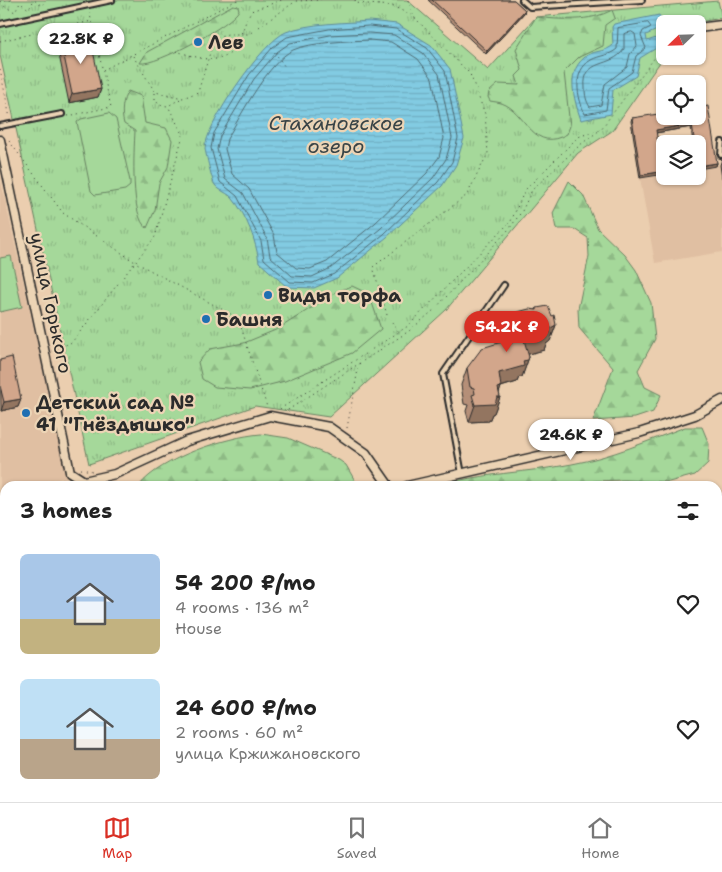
<!DOCTYPE html>
<meta charset="utf-8">
<style>
body{margin:0;font-family:"Shantell Sans",sans-serif;background:#f2f2f2;color:#222;height:100vh;display:flex;flex-direction:column;font-size:19px;white-space:nowrap}
*{box-sizing:border-box;margin:0}
p{font-size:16px;color:#767676}
.icon{flex:none;width:28px;height:28px;fill:none;stroke:currentColor;stroke-width:2;stroke-linecap:round;stroke-linejoin:round}
.map{position:relative;flex:1;overflow:hidden}
.sheet{position:absolute;left:0px;top:481px;width:722px;height:321px;display:flex;flex-direction:column;background:#fff;border-radius:15px 15px 0 0;box-shadow:0 1px 4px #0004}
.sheet>*{flex:none}
.needle{width:32px;rotate:247deg}
.tools{position:absolute;left:656px;top:15px;display:grid;gap:10px}
.tools a{display:grid;place-items:center;width:50px;height:50px;border-radius:8px;background:#fff;box-shadow:0 1px 4px #0004;font-size:25px}
.price{position:absolute;translate:-50% -42px;padding:0 11px;border-radius:18px;background:#fff;color:#222;font-size:16px;line-height:32px;filter:drop-shadow(0 1px 2px #0008)}
.price::after{content:'';position:absolute;left:50%;top:30px;width:15px;height:11px;margin-left:-8px;background:inherit;clip-path:polygon(0 0,100% 0,50% 100%)}
.price.current{background:#d93025;color:#fff}
ul{padding:0;list-style:none}
li{display:flex;align-items:center;gap:15px;height:125px;padding:0 20px}
li span{display:grid;place-items:center;flex:none;width:140px;height:100px;border-radius:8px;color:#555}
li>.icon{margin-inline-start:auto}
span .icon{width:60px;height:60px;fill:#fffc;stroke-width:1}
li b{font-size:21px}
h2{display:flex;justify-content:space-between;align-items:center;height:60px;padding:0 20px;font-size:21px}
.menu{display:flex;justify-content:space-around;align-items:center;height:70px;border-top:1px solid #e0e0e0;background:#fff;font-size:14px;color:#767676}
.menu a{display:grid;justify-items:center;gap:2px}
.menu .current{color:#d93025}
.map>svg:first-child{display:block}
.built{fill:#e0bfa2}
.grass{fill:url(#grass-tufts);stroke:#688262}
.forest{fill:url(#forest-firs);stroke:#688262}
.garden{fill:url(#garden-dots);stroke:#688262}
.pitch{fill:#a5d89a;stroke:#688262}
.water{fill:url(#water-rules);stroke:#5f8b99}
.lines{fill:none;stroke-linecap:round;stroke-linejoin:round}
.shore{stroke:#4e6b74;stroke-width:1}
.stream{stroke:#5f8b99;stroke-width:2.5}
.lane-casing{stroke:#2b2b2b;stroke-width:8}
.street-casing{stroke:#2b2b2b;stroke-width:11}
.path{stroke:#2b2b2b;stroke-width:1;stroke-dasharray:1 4;stroke-linecap:butt}
.lane{stroke:#ecd4b5;stroke-width:4}
.street{stroke:#ecd4b5;stroke-width:8}
.wall{fill:#b58f78;stroke:#2b2b2b}
.shaded-wall{fill:#937461;stroke:#2b2b2b}
.building{fill:#d2a68b;stroke:#2b2b2b}
.poi-dot{fill:#1f6fb2;stroke:#ecd4b5;stroke-width:2}
.labels{text-anchor:middle;dominant-baseline:central;stroke-width:4.5;stroke-linejoin:round;paint-order:stroke}
.poi-label{font-size:19px;font-weight:bold;fill:#2b2b2b;stroke:#ecd4b5;text-anchor:start}
.street-label{font-size:19px;fill:#2b2b2b;stroke:#ecd4b5}
.water-label{font-size:20px;font-style:italic;fill:#384346;stroke:#ecd4b5}
</style>
<div class="map">
<svg width="722" height="802" viewBox="0 0 722 802">
<defs>
<pattern id="grass-tufts" width="24" height="20" patternUnits="userSpaceOnUse" patternTransform="scale(1.25)"><rect width="24" height="20" fill="#a5d89a"/><path d="M3 7l-1-3M5 7V3M7 7l1-3M15 17l-1-3M17 17v-4M19 17l1-3" fill="none" stroke="#8eba85"/></pattern>
<pattern id="forest-firs" width="22" height="20" patternUnits="userSpaceOnUse" patternTransform="scale(1.25)"><rect width="22" height="20" fill="#a5d89a"/><path d="M5 1l3.5 6h-7zM16 11l3.5 6h-7z" fill="#8eba85"/></pattern>
<pattern id="garden-dots" width="8" height="8" patternUnits="userSpaceOnUse" patternTransform="scale(1.25)"><rect width="8" height="8" fill="#a5d89a"/><path d="M2 2h.1M6 6h.1" fill="none" stroke="#8eba85" stroke-width="1.8" stroke-linecap="round"/></pattern>
<pattern id="water-rules" width="6" height="5" patternUnits="userSpaceOnUse" patternTransform="scale(1.25)"><rect width="6" height="5" fill="#82cbe2"/><path d="M0 2.5h6" fill="none" stroke="#70aec2"/></pattern>
</defs>
<rect width="100%" height="100%" fill="#ebceaf"/>
<filter id="ink" filterUnits="userSpaceOnUse"><feTurbulence type="fractalNoise" baseFrequency=".02" numOctaves="2"/><feDisplacementMap in="SourceGraphic" scale="10" xChannelSelector="R" yChannelSelector="G"/><feConvolveMatrix kernelMatrix="1 2 1 2 8 2 1 2 1" color-interpolation-filters="sRGB"/></filter>
<g filter="url(#ink)">
<path class="built" d="M722,164V252L655,263L640,178L665,174V176H698V169Z
M0,177L67,477L25,486H5V490L0,492Z"/>
<path class="grass" d="M0,0H407L488,70L536,17L718,1L722,18L687,24H665V55L612,131L578,153L446,310L329,417L255,406L89,464L0,55Z"/>
<path class="forest" d="M233,5L238,6L239,10C233,24 156,66 140,63L147,52Z
M612,10L615,18L605,25L603,46L579,57L564,72L570,126L567,134C534,153 527,116 506,105C501,102 495,102 490,101L488,97L489,92L498,84L519,85L516,76L522,70L516,49L536,17C560,20 590,22 612,10Z
M128,91L141,96L145,123L166,128L172,140L168,167L159,183L155,210L147,228C130,218 134,150 135,131L124,124C121,113 122,100 128,91Z
M569,181L583,195L598,229L625,255L636,270L651,303L655,339L638,370L645,387L661,395L653,412L635,418L593,421L613,368L579,328L578,309L589,256L588,238L574,229H556L553,213Z
M352,286L369,294L381,329L352,353L285,381L250,390L215,387L202,379L198,362L210,349L244,343L278,329L336,292Z
M685,427H702L709,444L708,463L695,475L669,482L624,480L595,481L570,486H436C480,473 527,473 572,464C611,457 648,441 685,427Z
M261,434L288,438L339,460L346,465L358,486H139C161,458 225,437 261,434Z"/>
<path class="garden" d="M718,519H722V600L718,602Z
M722,609V802H571L580,798H718V611Z
M5,792V798H138L141,802H0V794Z
M221,798H359L354,802H213Z"/>
<path class="pitch" d="M109,113L116,119L130,181V186L125,190L95,195L91,191L77,122L81,119Z
M11,256L22,307L0,312V258Z"/>
<path class="water" d="M659,15L663,22L657,30L646,35L647,41L659,37L664,39L658,47L640,58L636,76L613,90L611,114L581,120C574,99 564,70 588,55C597,50 606,52 613,45L612,27L614,24Z
M369,21L397,24L431,45L450,69L464,138L456,165L442,186L387,237L337,278L314,288L287,287L259,262C256,241 247,216 233,199C229,193 219,191 215,185C212,181 206,154 205,149C205,125 263,41 286,32C308,23 345,23 369,21Z"/>
<g class="lines">
<path class="shore" d="M648,23L651,27L643,31L641,36L646,48L636,56L632,72L609,88L606,110L585,114C577,97 572,71 591,60C600,55 609,56 617,49L618,28Z
M369,26L396,29L427,48L445,71L458,138L452,162L438,182L384,234L334,274L313,283L290,282L264,259L261,241L237,196L220,182L211,148L214,133L249,75L273,47L287,37L329,29Z
M632,32L635,34L637,46L630,54L627,67L605,84L601,105L590,107C586,101 585,95 585,88C582,57 612,69 624,49V34Z
M369,33L394,35L423,53L439,74L452,138L446,159L433,178L380,229L331,268L312,277L292,276L270,256L267,238L243,193L225,179L217,149L220,136L254,79L277,52L290,43L330,35Z
M369,40L391,42L418,59L432,78L444,138L439,157L427,173L375,223L327,262L310,269L296,268L277,252L274,235L249,189L232,174L225,149L227,139C241,115 269,61 293,50C311,42 348,41 369,40Z"/>
<path class="stream" d="M718,496H722
M472,798L473,802
M191,802L199,798
M381,802L386,798"/>
<defs>
<path id="lane" d="M522,0L530,7L642,0
M0,24L112,0
M0,126L62,114
M721,155L722,142
M462,474L443,374L504,285
M47,486L57,484
M0,520L5,519
M0,547L5,546
M0,578L4,597"/>
<path id="street" d="M698,28L722,25
M0,140L70,472L84,481L115,474L187,441L270,416L329,427L366,453L389,486
M407,486L639,433L695,415L722,400
M718,512L722,511
M0,598L5,597
M718,672L722,670
M718,775L722,774
M0,794L5,792
M492,798L493,802
M348,802L354,798
M609,802L618,798"/>
</defs>
<use href="#lane" class="lane-casing"/>
<use href="#street" class="street-casing"/>
<path class="path" d="M355,0L356,3L392,6L413,16L470,74L485,114L488,153L467,195L373,267L387,315L399,332
M408,0L413,15
M0,2L11,0
M0,4L15,12L20,3L29,9L34,0L42,6L45,0
M0,41L92,21
M269,44L285,67
M176,51C196,57 225,69 237,44C242,33 245,22 251,11L282,0
M133,56L155,92L183,98L198,92L213,43L219,36L228,34H249L296,1L321,0
M0,69L10,118
M103,70L237,0
M155,93V99L159,105L168,106L182,98
M68,116L111,107L89,10
M9,141L63,213L135,262L238,318L267,407
M52,351L72,342L155,237L183,135L168,106
M280,409L408,326L511,221L525,190L578,137L601,129L665,44
M288,410L409,331L434,310L510,228L522,211L532,190L580,145L600,130
M347,428L360,359
M81,469L92,471"/>
<use href="#lane" class="lane"/>
<use href="#street" class="street"/>
</g>
<path class="wall" d="M428,0H514L525,10L524,13L486,54Z
M61,42L101,89L98,97L69,103L58,50Z
M698,116L717,163L716,166L698,144H693L691,127L656,133L660,157L640,178L631,121L632,118Z
M722,159V178L720,165Z
M537,308L556,325L550,341L546,344L544,350L528,354L529,357L523,374L522,377H519L517,382L501,387L499,393L500,397L494,413L492,414L489,421L469,422L466,411L468,405L464,404L461,385L467,368L503,342V340L500,341L497,332L503,316L536,310Z
M0,360L21,399L18,407L1,411Z
M5,551V575L2,560Z"/>
<path class="shaded-wall" d="M525,10L524,13L486,54L487,51Z
M101,89L98,97L69,103L72,94Z
M692,124L691,127L655,133L656,130Z
M717,163L716,166L698,169V166Z
M665,171V174L640,178L641,175Z
M506,324H509L503,340L500,341Z
M556,325L550,341L546,344L544,350L518,357L524,340L549,329Z
M529,357L522,377H519L517,382L500,387H501L498,397H500L494,413L492,414L489,421L469,422L475,405L499,373L523,361Z
M21,399L18,407L1,411L4,402Z
M722,624L720,630L718,631V626Z"/>
<path class="building" d="M432,0H514L525,10L487,51Z
M90,36L101,89L72,94L61,42Z
M708,106L717,163L698,166V144H695L692,124L656,130L660,157L665,156V171L641,175L632,118L665,113V116H698V108Z
M548,306L552,316L554,315L556,325L549,329L550,333L524,340L529,357L528,360L523,361L524,366L499,373L501,387L498,388L500,397H497L495,404L475,405L472,395L475,394L474,388L470,387L467,368L482,348L505,341L506,344L512,343L509,324H506L503,316L529,309L537,310V308Z
M12,357L21,399L4,402L0,386V360Z
M70,481V486H53V484Z
M718,614L722,624L718,626Z"/>
</g>
<g class="poi-dot">
<circle cx="198" cy="42" r="5"/>
<circle cx="268" cy="295" r="5"/>
<circle cx="206" cy="319" r="5"/>
<circle cx="26" cy="413" r="5"/>
</g>
<g class="labels">
<g class="poi-label">
<text x="208" y="42">Лев</text>
<text x="278" y="295">Виды торфа</text>
<text x="216" y="319">Башня</text>
<text x="36" y="402">Детский сад №<tspan x="36" dy="22">41 "Гнёздышко"</tspan></text>
</g>
<g class="street-label">
<text transform="translate(51 303) rotate(78)">улица Горького</text>
</g>
<g class="water-label">
<text x="336" y="123">Стахановское<tspan x="336" dy="23">озеро</tspan></text>
</g>
</g>
</svg>
<div class="tools">
<a><svg class="needle" viewBox="-14 -14 28 28"><path d="M0-13l5 13h-10z" fill="#e53935"/><path d="M0 13l5-13h-10z" fill="#767676"/></svg></a>
<a><svg class="icon" aria-label="locate" viewBox="0 0 24 24"><circle cx="12" cy="12" r="6"/><path d="M12 2v4M12 18v4M2 12h4M18 12h4"/></svg></a>
<a><svg class="icon" aria-label="layers" viewBox="0 0 24 24"><path d="M12 4l9 5-9 5-9-5zM3 14l9 5 9-5"/></svg></a>
</div>
<b class="price" style="left:81px;top:65px">22.8K ₽</b>
<b class="price current" style="left:507px;top:353px">54.2K ₽</b>
<b class="price" style="left:571px;top:461px">24.6K ₽</b>
<section class="sheet">
<h2>3 homes<svg class="icon" aria-label="filters" viewBox="0 0 24 24"><path d="M4 7h16M4 17h16"/><circle cx="9" cy="7" r="2"/><circle cx="15" cy="17" r="2"/></svg></h2>
<ul>
<li><span style="background:linear-gradient(#a9c7e8 65%,#c2b280 0)"><svg class="icon" aria-label="home" viewBox="0 0 24 24"><path d="M3 11l9-7 9 7M6 9v11h12V9"/></svg></span><div><b>54 200 ₽/mo</b><p>4 rooms · 136 m²</p><p>House</p></div><svg class="icon" aria-label="heart" viewBox="0 0 24 24"><path d="M12 20l-8-8c-3-5 5-10 8-4 3-6 11-1 8 4z"/></svg></li>
<li><span style="background:linear-gradient(#bfe0f5 60%,#b9a48a 0)"><svg class="icon" aria-label="home" viewBox="0 0 24 24"><path d="M3 11l9-7 9 7M6 9v11h12V9"/></svg></span><div><b>24 600 ₽/mo</b><p>2 rooms · 60 m²</p><p>улица Кржижановского</p></div><svg class="icon" aria-label="heart" viewBox="0 0 24 24"><path d="M12 20l-8-8c-3-5 5-10 8-4 3-6 11-1 8 4z"/></svg></li>
</ul>
</section>
</div>
<nav class="menu">
<a class="current"><svg class="icon" aria-label="map" viewBox="0 0 24 24"><path d="M3 6l6-2 6 2 6-2v14l-6 2-6-2-6 2zM9 4v14M15 6v14"/></svg>Map</a>
<a><svg class="icon" aria-label="saved" viewBox="0 0 24 24"><path d="M7 4h10v16l-5-4-5 4z"/></svg>Saved</a>
<a><svg class="icon" aria-label="home" viewBox="0 0 24 24"><path d="M3 11l9-7 9 7M6 9v11h12V9"/></svg>Home</a>
</nav>
